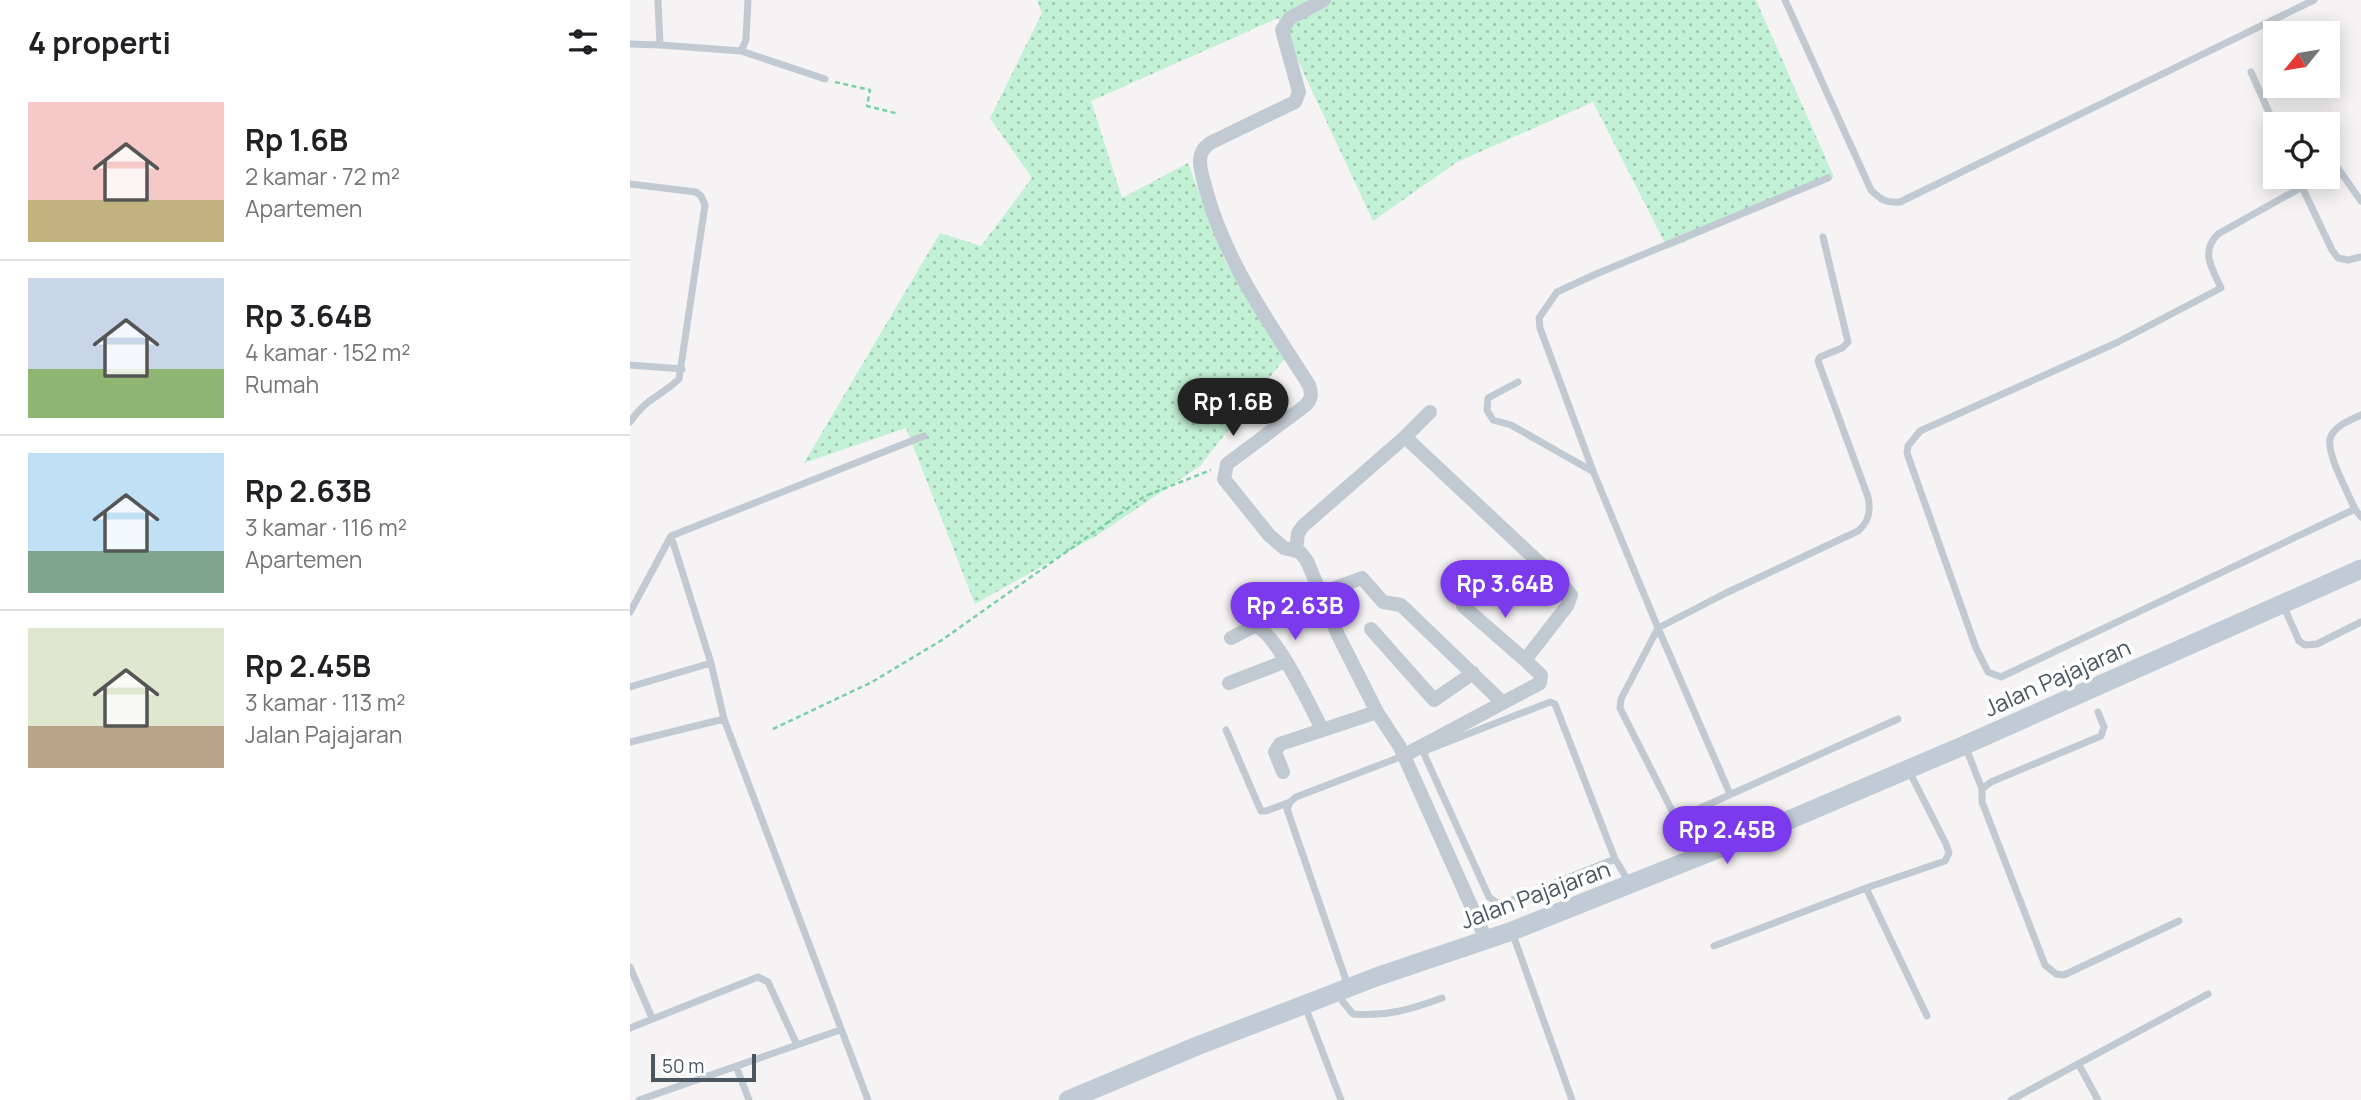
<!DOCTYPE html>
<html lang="id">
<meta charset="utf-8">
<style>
body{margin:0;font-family:Manrope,sans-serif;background:#f2f2f2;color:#202124;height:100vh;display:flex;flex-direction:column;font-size:26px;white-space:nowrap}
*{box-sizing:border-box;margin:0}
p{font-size:23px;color:#757577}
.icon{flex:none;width:38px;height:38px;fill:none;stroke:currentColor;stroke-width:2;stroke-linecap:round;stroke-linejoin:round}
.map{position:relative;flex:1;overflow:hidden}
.sheet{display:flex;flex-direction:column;background:#fff;width:630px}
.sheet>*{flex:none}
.needle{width:46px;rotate:240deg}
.controls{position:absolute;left:1633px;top:21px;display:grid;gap:14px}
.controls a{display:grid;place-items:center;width:77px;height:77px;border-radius:0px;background:#fff;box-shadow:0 4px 18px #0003;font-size:35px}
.scale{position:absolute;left:21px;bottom:18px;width:105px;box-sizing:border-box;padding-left:7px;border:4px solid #4a5661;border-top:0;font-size:19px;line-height:24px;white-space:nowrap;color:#4a5661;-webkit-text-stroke:5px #fff;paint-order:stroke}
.price{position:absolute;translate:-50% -60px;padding:0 16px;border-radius:24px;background:#7c3aed;color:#fff;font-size:23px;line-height:46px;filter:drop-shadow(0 2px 4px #0008)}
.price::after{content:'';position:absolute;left:50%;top:42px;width:21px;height:16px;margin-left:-10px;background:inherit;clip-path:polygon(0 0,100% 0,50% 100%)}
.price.active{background:#222;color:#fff}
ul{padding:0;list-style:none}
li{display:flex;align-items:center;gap:21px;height:175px;padding:0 28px}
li+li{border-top:2px solid #e0e0e0}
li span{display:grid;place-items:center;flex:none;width:196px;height:140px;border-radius:0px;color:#555}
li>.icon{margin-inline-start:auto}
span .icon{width:84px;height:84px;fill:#fffc;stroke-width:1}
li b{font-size:30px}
h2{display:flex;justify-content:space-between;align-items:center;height:84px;padding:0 28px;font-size:30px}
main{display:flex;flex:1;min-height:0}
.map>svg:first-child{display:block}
.green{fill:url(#green-dots)}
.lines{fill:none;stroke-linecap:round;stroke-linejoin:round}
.path{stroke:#7ad0a6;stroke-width:2.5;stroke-dasharray:5 3.5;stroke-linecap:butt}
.lane{stroke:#c1cad2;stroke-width:7}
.street{stroke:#c1cad2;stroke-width:14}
.secondary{stroke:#c1cbd6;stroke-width:19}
.labels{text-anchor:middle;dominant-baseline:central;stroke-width:7;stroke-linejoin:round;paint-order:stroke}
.street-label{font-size:23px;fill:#4a5661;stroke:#fff}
</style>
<main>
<section class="sheet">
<h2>4 properti<svg class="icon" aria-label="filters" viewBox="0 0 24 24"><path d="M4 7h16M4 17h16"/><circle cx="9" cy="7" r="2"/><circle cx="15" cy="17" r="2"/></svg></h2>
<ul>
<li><span style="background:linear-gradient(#f6c9c9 70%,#c2b280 0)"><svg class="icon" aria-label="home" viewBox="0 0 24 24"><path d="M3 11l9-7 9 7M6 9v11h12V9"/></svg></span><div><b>Rp 1.6B</b><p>2 kamar · 72 m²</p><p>Apartemen</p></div></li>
<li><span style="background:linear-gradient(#c9d6e8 65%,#8fb573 0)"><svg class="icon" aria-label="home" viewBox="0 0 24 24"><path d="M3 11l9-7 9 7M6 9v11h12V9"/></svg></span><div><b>Rp 3.64B</b><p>4 kamar · 152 m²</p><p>Rumah</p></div></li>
<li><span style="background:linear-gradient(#bfe0f5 70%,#7fa58c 0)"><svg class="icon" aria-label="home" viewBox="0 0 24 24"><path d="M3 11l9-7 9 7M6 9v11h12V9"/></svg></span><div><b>Rp 2.63B</b><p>3 kamar · 116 m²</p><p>Apartemen</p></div></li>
<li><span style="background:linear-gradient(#dfe7d0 70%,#b9a48a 0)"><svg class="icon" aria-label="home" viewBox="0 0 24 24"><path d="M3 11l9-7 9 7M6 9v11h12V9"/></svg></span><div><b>Rp 2.45B</b><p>3 kamar · 113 m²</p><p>Jalan Pajajaran</p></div></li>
</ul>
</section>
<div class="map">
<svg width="1731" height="1100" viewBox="0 0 1731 1100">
<defs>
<pattern id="green-dots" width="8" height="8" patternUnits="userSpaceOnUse" patternTransform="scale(1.75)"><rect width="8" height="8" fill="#c3f1d5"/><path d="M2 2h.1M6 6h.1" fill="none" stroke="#a0c6b0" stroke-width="1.8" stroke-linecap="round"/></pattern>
</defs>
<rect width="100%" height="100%" fill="#f5f3f3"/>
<path class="green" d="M407,0H1126L1204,177L1038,249L963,102L827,162L743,221L648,18L461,101L492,198L558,163L595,261L655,358L570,466L466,536L345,604L276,428L174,463L310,233L351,246L402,178L360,118L412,13Z"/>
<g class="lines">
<path class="path" d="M205,82L240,90L237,106L269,114
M143,729L242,682L312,640L515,496L581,470"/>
<path class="lane" d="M1155,0L1241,190C1251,200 1256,203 1270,202L1684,0
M0,44L30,45L28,0
M30,45L111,51L116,40L118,0
M111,51L195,79
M1621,72L1645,126
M1698,154L1731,201
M1668,177L1672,187
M0,184L66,192L71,196L75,205L49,379C30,397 16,398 0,422
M1731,257L1718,260L1708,258L1702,250L1672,187L1588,234C1570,252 1582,268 1591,288L1486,343L1290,431L1278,446L1277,453L1346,648L1358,672L1371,677L1725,509L1731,517
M0,365L52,369
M888,382L858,398L857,410L863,420L881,425L962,471
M1725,509C1718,493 1697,455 1700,439C1703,426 1721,420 1731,415
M1653,605L1669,641L1675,645L1687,644L1731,622
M0,612L41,536
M81,663L94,719L238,1100
M0,687L81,663L41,536L294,436
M1468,712L1474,727L1471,736L1361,782L1352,789V802L1415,965L1426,974L1434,975L1549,921
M596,730L631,811H636L660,802
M0,742L94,719
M1336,748L1352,789
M1100,794L1028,628L1096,593L1228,531C1239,522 1241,511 1238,497L1188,361L1190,357L1212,348L1218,342L1193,237
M1046,819L1268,719
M1065,856L990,708L991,699L1028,628L963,471L910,328L909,318L927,292L966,274L1198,178
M985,859L877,902L867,903L859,897L794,754L797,750L920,702L925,704L985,859L999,882
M1236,888L1297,1016
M882,932L942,1100
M1084,946L1236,888L1315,861L1319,853L1316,844L1279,771
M0,967L22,1018
M718,986L657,809L660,802L666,797L773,756
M709,992L713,1002L723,1014C756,1017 782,1009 812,998
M675,1006L711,1100
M0,1028L128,977L138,982L167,1045
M1449,1065L1468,1100
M106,1066L119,1100
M9,1100L210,1030
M1381,1100L1578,994"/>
<path class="street" d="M694,0L660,18L652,30L669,92L665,102L580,143C564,154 571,170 575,186C594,260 639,322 679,385C682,394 682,398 676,405L597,464L594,479L639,535L654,548L670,552L677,561L708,635L747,712L770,747L856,939
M666,550L668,533L673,526L775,437L800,412
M691,593L732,578L753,602L771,605L872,702
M833,606L895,660
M741,629L804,700L843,673
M601,638L624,626C645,629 681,708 692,729
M599,683L656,661
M773,756L910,683L911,675L895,660L937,606L941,595L932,584L775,437
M653,772L645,752L650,744L747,712"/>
<path class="secondary" d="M438,1100L567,1046L746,977L882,931L1133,831L1335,745L1731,569"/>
</g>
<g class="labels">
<g class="street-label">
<text transform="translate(1427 677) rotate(-24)">Jalan Pajajaran</text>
<text transform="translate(905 894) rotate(-20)">Jalan Pajajaran</text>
</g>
</g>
</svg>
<div class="controls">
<a><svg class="needle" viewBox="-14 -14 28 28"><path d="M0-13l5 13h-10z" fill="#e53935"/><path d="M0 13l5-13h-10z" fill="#757577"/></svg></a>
<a><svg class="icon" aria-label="locate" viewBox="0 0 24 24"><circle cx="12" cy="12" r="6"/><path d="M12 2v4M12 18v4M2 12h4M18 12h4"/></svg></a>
</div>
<div class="scale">50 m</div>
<b class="price active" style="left:603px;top:438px">Rp 1.6B</b>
<b class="price" style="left:875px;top:620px">Rp 3.64B</b>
<b class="price" style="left:665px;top:642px">Rp 2.63B</b>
<b class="price" style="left:1097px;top:866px">Rp 2.45B</b>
</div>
</main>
